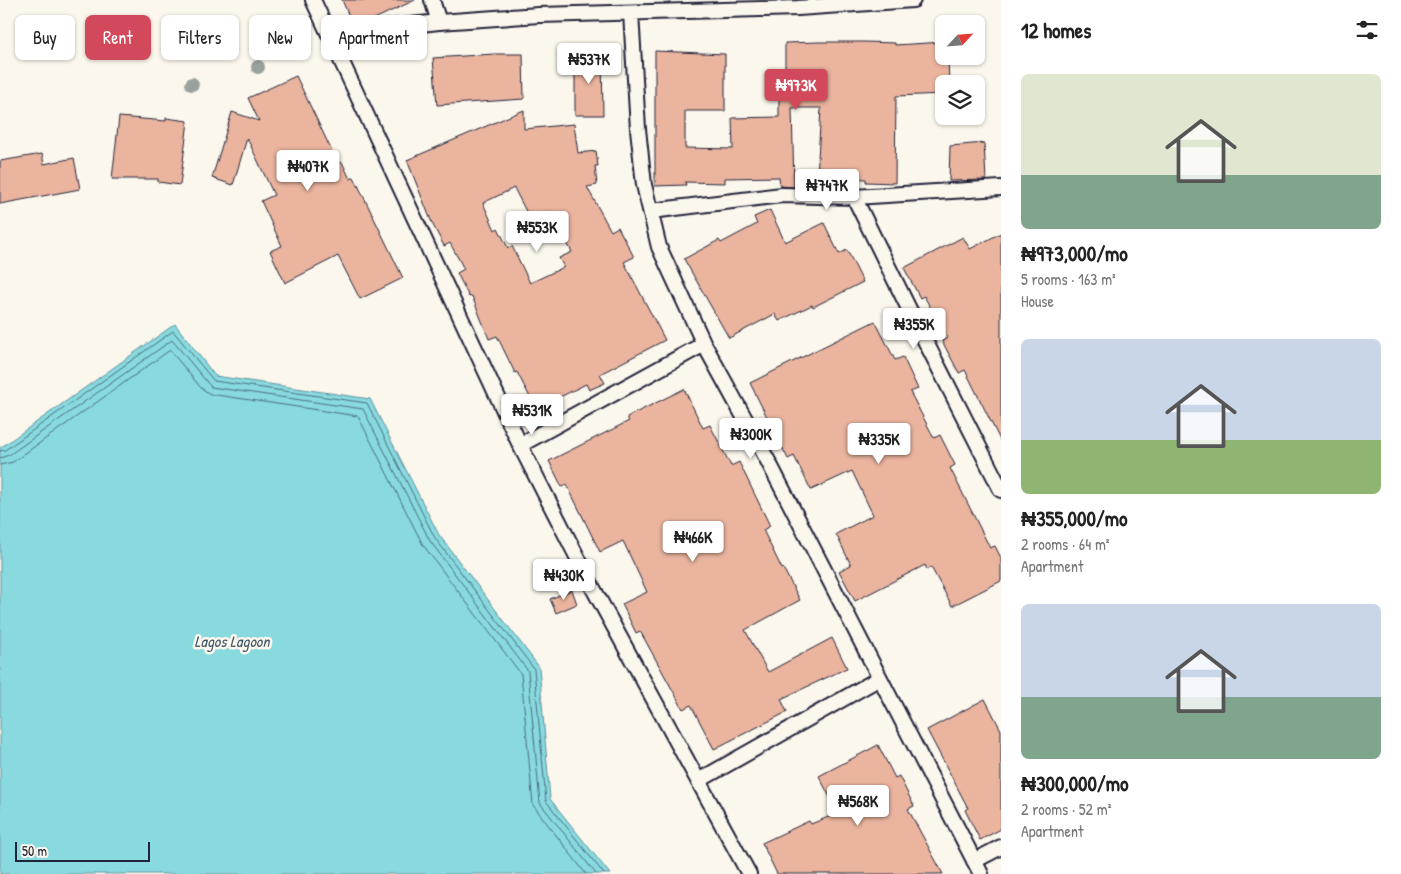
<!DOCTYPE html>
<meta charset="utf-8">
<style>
body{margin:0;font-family:"Patrick Hand",sans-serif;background:#f6f6f6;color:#222;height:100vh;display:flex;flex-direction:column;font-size:19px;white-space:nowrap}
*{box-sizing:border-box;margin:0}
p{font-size:16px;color:#767676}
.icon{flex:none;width:28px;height:28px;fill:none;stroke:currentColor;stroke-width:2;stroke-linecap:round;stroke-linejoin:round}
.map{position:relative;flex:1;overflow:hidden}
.side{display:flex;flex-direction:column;background:#fff;width:400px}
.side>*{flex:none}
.guide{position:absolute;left:15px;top:15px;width:475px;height:45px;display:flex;gap:10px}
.needle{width:32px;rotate:64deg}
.tools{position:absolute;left:935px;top:15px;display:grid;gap:10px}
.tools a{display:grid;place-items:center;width:50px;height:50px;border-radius:8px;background:#fff;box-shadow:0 1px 4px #0004;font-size:25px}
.scale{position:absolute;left:15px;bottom:12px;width:135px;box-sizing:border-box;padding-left:5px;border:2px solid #22223b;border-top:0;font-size:14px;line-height:18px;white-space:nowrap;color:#22223b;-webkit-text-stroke:4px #fbf7ec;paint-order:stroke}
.price{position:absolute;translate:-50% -42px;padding:0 11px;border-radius:5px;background:#fff;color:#222;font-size:16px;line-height:32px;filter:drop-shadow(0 1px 2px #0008)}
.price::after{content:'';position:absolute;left:50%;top:30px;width:15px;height:11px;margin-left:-8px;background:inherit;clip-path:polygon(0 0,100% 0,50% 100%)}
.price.current{background:#d1495b;color:#fff}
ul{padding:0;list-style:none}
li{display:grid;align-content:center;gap:10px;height:265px;padding:0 20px}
li span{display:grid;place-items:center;height:155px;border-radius:8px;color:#555}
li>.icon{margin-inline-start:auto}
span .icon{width:90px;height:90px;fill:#fffc;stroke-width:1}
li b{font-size:21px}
h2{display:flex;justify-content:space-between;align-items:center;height:60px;padding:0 20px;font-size:21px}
.tag{padding:0 18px;border-radius:8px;background:#fff;box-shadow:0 1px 4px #0004;font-size:18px;line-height:45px}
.tag.current{background:#d1495b;color:#fff}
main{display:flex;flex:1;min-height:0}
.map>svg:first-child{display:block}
.water{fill:#88dadf;stroke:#5f909d}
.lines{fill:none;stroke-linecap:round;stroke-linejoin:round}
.shore{stroke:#4b6c7d;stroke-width:1}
.building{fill:#eab49e;stroke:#22223b;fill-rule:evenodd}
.street-casing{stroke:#22223b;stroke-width:18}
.street{stroke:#fbf7ec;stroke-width:14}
.tree{fill:#99a19d}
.labels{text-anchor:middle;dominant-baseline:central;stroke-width:5;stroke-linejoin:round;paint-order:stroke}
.water-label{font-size:16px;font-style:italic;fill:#41596c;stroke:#fbf7ec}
</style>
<main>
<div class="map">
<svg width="1001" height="874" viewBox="0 0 1001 874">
<rect width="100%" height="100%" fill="#fbf7ec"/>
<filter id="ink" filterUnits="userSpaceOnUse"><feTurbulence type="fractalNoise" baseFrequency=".02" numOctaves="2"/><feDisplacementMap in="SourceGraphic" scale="10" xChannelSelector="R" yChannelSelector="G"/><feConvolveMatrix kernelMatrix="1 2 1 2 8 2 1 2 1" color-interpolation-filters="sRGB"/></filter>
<g filter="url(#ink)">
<path class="water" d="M175,324L215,376L370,399L439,535L539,667L550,799L610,874H0V448Z"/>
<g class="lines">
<path class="shore" d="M0,451L5,450L173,331L214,381L367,403L435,538L534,669L546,801L604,874
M0,458L9,455L172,340L211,387L363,409L430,541L528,671L540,803L596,874
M0,465L13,462L170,350L201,388L210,394L358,416L423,545L521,674L533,805L586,874"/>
</g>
<path class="building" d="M342,0H415L370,21L352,23Z
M819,42H865L895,43V45L944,42V56H948L949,84H944V94L896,96L895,183L866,182V179L817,176L821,108H792L794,187L780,186L779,177L725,178V183L685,182L686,185L655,186V51L725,54V111H685V148L733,149L732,118L779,117V70H785V43Z
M494,54H523L524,99L437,105L433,58Z
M575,55H602L603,115H575Z
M296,76L338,164L342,162L350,179L354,177L403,278L360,299L338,256L285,283L270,251L282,246L261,201L274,195L247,138L233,185L212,178L232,112L259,121L248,98Z
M524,110V129L574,124L578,153L596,151L598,166H595L597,185L587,187L611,231L618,227L634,257L624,262L665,340L600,374L605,383L589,390L586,384L536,409L517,372L515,373L497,336L489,339L472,296L469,297L457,273L464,269L450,243L444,246L432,223L407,160ZM514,188L531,221L550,212L572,252L559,258L564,267L530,283L512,246L508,248L498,228L495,230L483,203Z
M119,117L166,121V118L188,121L180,185L158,182V179H112Z
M984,143L986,180L949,181L950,146Z
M42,154L44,164L74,158L80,189L0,204V161Z
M770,210L785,242L824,223L839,254L847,250L863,282L813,307L812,305L779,321L775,314L729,338L684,259L719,240L721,243L757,224L754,217Z
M1001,233V442L965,370L959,373L942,341L947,338L924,296L920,298L904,268L963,237L970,249Z
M875,321L895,360L903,357L918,389L910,392L934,438L940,435L955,465L950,468L990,548L995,546L1001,558V581L952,606L931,567L927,570L925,565L855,601L839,571L851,565L836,534L873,515L852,471L811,490L794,456L788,459L750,383Z
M684,389L703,428L710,425L731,466L739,462L770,526L763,530L782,569L783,568L800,600L745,630L768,672L832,638L847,668L781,699L787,712L714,749L691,705L683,709L640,631L636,633L622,604L647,592L623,541L600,552L567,485L562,487L549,461L629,421L627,417Z
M572,590L577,604L556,613L550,599Z
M985,699L1001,730V829L980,840L965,810L968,808L927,730Z
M878,745L895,778L899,776L914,806L908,809L943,874H777L762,843L809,821L811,824L838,813L819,776Z"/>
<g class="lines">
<defs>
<path id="street" d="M313,0L520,445L594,590L749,874
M432,0L439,22
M631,13L638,129L644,185L659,247L704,344L768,461L981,874
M329,34L439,22L539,15L798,8L913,0
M854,197L909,309L1001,490
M651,211L782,195L854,197L1001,188
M520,445L704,344
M698,781L880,678
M974,861L1001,847"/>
</defs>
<use href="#street" class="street-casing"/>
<use href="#street" class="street"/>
</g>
<g class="tree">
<circle cx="258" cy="67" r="7"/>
<circle cx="192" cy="84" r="7"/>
</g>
</g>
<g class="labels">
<g class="water-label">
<text x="232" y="641">Lagos Lagoon</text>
</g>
</g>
</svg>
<div class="tools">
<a><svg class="needle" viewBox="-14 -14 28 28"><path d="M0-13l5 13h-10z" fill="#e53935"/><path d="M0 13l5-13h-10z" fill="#767676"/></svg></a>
<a><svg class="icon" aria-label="layers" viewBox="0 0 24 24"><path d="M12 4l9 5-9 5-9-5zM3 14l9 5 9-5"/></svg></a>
</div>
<div class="scale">50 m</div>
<b class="price" style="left:589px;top:85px">₦537K</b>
<b class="price current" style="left:796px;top:111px">₦973K</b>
<b class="price" style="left:308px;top:192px">₦407K</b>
<b class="price" style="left:827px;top:211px">₦747K</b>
<b class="price" style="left:537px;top:253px">₦553K</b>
<b class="price" style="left:914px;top:350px">₦355K</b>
<b class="price" style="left:532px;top:436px">₦531K</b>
<b class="price" style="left:751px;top:460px">₦300K</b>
<b class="price" style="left:879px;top:465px">₦335K</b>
<b class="price" style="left:693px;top:563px">₦466K</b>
<b class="price" style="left:564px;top:601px">₦430K</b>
<b class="price" style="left:858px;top:827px">₦568K</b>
<div class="guide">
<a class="tag">Buy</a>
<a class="tag current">Rent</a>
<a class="tag">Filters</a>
<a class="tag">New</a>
<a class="tag">Apartment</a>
</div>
</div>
<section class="side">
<h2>12 homes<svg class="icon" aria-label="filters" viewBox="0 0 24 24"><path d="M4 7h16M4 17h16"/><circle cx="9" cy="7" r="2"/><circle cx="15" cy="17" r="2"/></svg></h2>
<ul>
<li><span style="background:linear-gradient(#dfe7d0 65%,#7fa58c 0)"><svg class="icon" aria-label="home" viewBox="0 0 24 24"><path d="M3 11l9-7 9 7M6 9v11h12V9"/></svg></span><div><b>₦973,000/mo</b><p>5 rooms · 163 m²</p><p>House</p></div></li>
<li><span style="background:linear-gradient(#c9d6e8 65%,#8fb573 0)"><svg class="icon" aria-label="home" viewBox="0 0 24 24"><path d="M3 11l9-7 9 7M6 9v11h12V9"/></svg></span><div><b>₦355,000/mo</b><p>2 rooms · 64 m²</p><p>Apartment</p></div></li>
<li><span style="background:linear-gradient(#c9d6e8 60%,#7fa58c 0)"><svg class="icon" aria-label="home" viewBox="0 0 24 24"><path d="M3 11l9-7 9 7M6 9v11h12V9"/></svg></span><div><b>₦300,000/mo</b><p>2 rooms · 52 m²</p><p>Apartment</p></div></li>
</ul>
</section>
</main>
